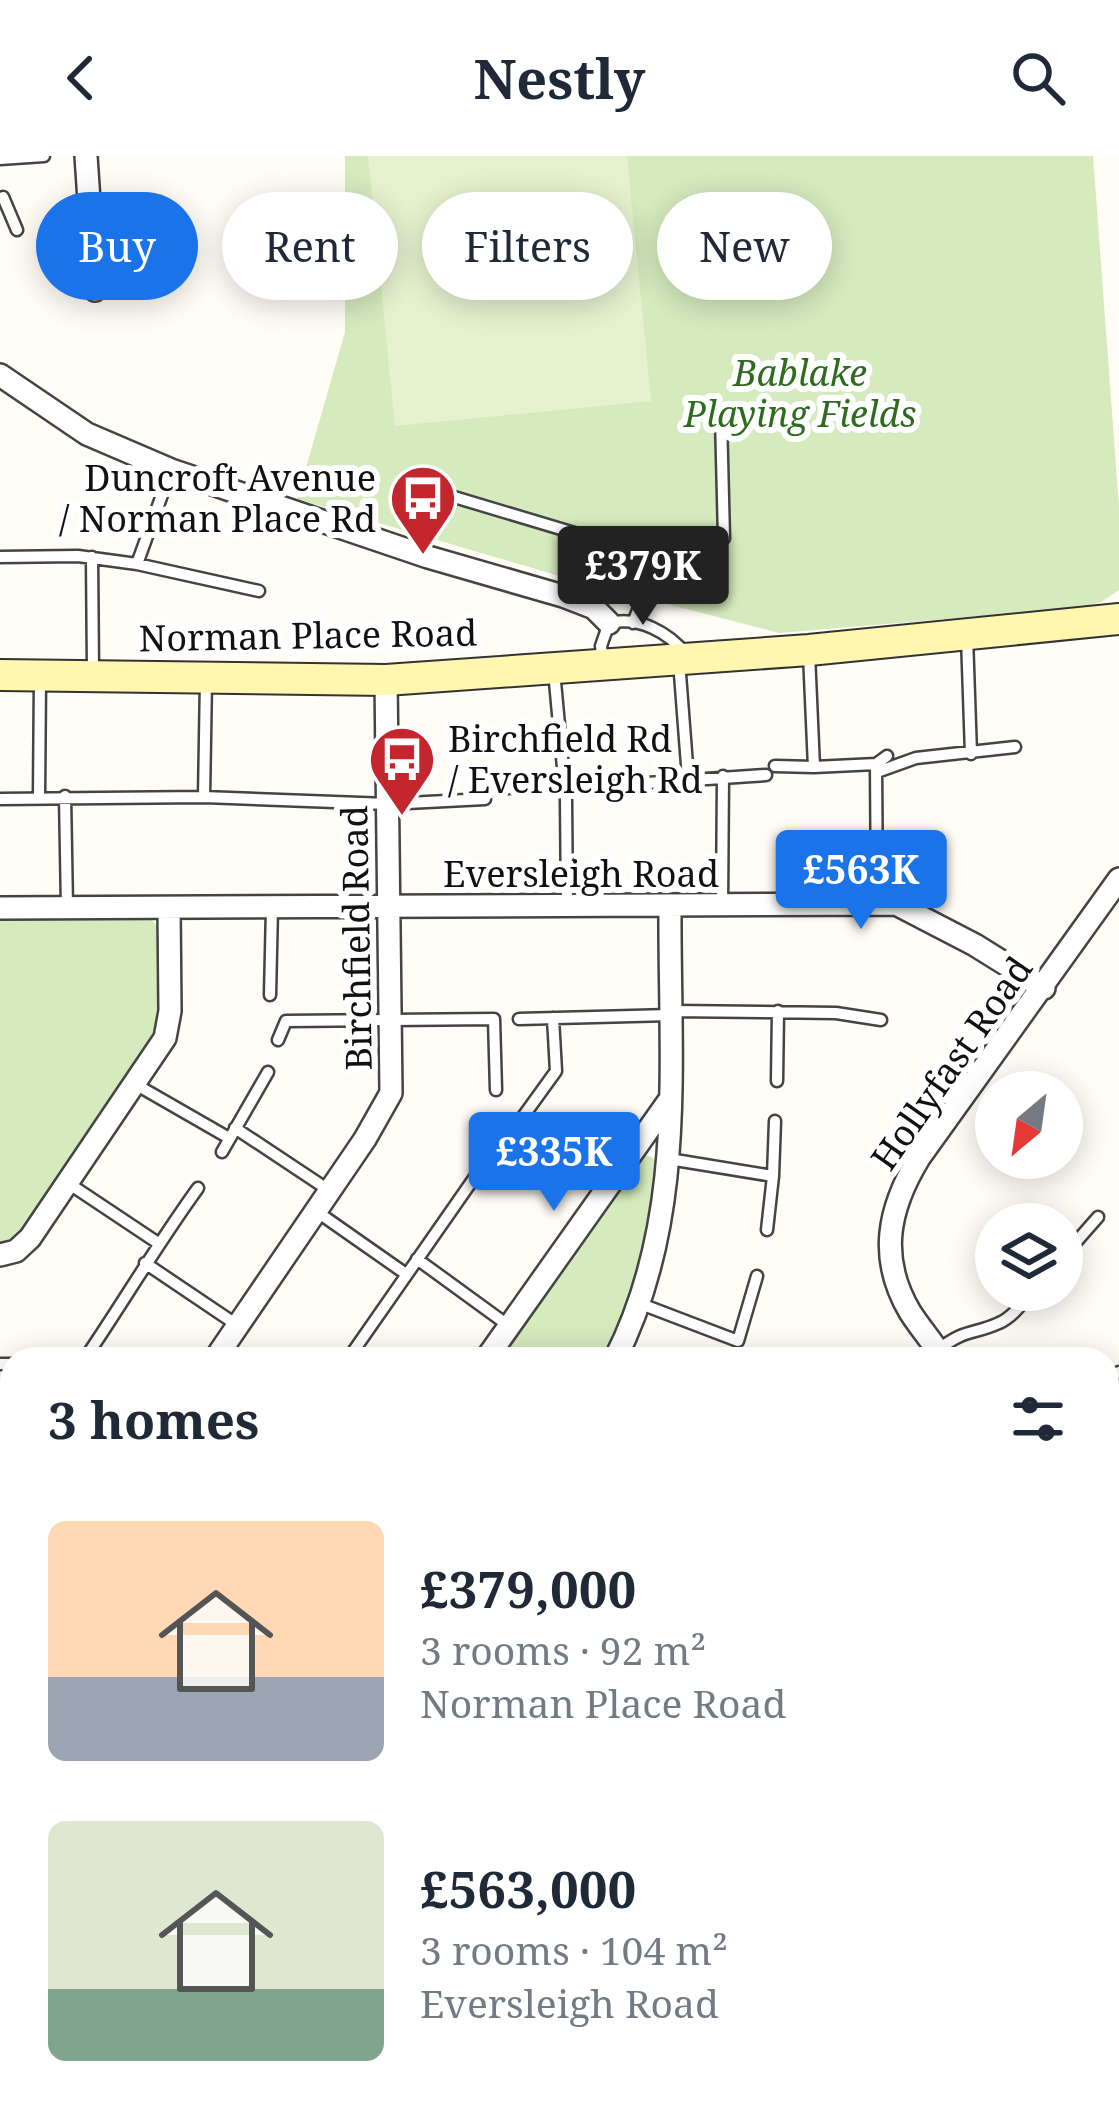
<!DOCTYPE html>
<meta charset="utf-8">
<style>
body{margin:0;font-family:"Noto Serif",serif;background:#f6f6f7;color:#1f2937;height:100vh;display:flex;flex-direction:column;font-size:45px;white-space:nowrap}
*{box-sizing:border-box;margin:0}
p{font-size:39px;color:#747a83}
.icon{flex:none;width:66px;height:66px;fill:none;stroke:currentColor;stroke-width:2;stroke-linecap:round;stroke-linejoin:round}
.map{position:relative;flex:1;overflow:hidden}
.side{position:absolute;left:0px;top:1191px;width:1119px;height:771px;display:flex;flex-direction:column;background:#fff;border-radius:36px 36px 0 0;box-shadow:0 6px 30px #0003}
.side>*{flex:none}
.guide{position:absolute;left:36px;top:36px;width:1047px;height:108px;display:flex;gap:24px}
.needle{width:78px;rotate:209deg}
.controls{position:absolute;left:975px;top:915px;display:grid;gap:24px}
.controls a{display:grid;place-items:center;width:108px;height:108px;border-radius:50%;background:#fff;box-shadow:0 6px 30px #0003;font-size:60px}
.price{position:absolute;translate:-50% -102px;padding:0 27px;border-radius:12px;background:#1a73e8;color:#fff;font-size:39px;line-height:78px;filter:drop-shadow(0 3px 6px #0008)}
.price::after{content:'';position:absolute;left:50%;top:72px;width:36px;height:27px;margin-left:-18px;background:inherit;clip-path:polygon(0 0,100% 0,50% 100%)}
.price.on{background:#222;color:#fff}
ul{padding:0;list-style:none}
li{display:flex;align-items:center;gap:36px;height:300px;padding:0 48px}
li span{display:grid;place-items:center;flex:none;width:336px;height:240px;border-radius:18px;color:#555}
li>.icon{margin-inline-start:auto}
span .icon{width:144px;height:144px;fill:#fffc;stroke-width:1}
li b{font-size:51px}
h2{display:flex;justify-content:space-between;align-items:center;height:144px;padding:0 48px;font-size:51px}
.chip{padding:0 42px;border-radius:54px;background:#fff;box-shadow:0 6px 30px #0003;font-size:42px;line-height:108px}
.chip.on{background:#1a73e8;color:#fff}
header{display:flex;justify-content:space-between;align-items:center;height:156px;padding:0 48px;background:#fff;font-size:54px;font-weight:700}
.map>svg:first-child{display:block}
.green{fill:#d5ebbd}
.pitch{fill:#e6f2cf}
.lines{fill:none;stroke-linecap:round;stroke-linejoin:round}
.lane-casing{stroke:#444;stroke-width:15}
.street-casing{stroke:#444;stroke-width:26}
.secondary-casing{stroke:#333;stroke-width:34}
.lane{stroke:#fff;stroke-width:10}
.street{stroke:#fff;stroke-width:21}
.secondary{stroke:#fff6b0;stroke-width:30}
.labels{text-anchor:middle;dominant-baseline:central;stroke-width:12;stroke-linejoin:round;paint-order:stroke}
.park-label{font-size:36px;font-style:italic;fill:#2f6b1f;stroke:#fff}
.poi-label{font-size:36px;fill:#111;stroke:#fff;text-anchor:end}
.street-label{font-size:36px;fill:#111;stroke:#fff}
</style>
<header><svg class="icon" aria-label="back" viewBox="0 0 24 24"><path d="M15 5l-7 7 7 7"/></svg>Nestly<svg class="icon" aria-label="search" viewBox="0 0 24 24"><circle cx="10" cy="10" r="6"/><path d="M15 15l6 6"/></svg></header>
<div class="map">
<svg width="1119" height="1960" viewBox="0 0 1119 1960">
<rect width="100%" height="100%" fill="#fffdf5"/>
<path class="green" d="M345,0H1093L1119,351V434L1101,446L1079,452L779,477L563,421L297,343L345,176Z
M0,759L151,763L159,772L161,871L14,1088L0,1091Z
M641,999L652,1001L657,1008C648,1076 639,1145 602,1203H497Z
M1107,1629L1119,1642V1960H769L752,1950H1107Z
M12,1924V1950H353L341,1960H0V1924Z"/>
<path class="pitch" d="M368,0H627L651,245L395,270Z"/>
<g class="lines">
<defs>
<path id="lane" d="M0,3L44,0
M3,41L17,74
M171,314L137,408L259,435
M404,326L658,402L633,467
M0,401L78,400L137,408
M92,401L93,516
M658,402H691L724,382L721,262
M967,481L971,598
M679,505L688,622
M603,508L601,490L609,467C639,460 668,476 687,499
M554,515L566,644L567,750
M876,608L877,747
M775,610L814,611L809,498
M814,611L876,608L887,600
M877,616L916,602L1015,591
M647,627L766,619
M488,633L608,627
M39,640L40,523
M65,640L67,751
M204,641L206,524
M0,643L204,641L388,648L485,643
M722,750L723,620
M270,839L272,752
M673,855L836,857L881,864
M519,863L670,859
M278,884L286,865L494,863L496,934
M777,925L778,855
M135,928L229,982
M517,969L556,915L553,862
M235,972L330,1035
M222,996L268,916
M669,1003L773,1020L767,1074
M773,1020L775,965
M68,1027L158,1087
M316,1055L406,1118
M1062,1102L1098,1061
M417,1103L509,1170
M145,1107L237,1169
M641,1148L738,1185L757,1120
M938,1194C966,1172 973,1179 999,1167C1013,1161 1023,1146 1034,1134
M86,1201C124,1145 158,1087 198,1032
M348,1203L479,1015
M0,1208H12
M1107,1222L1119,1216
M440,1950L460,1960"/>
<path id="street" d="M86,0L95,134
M63,89L92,86
M0,219L87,278L171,314L428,401L563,440L594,452L609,467
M0,752L896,748L975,789L1044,832
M0,1099L16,1095L30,1082L165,882L170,855L169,752
M215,1203L365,983L391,937L386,524
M486,1203L668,946
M615,1203C687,1062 669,905 670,751
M943,1203C933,1186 920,1172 910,1156C878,1102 888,1053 919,1002L1119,723
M0,1391L12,1390
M1107,1592L1119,1604
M0,1704H12
M363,1960L373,1950"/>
<path id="secondary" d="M0,519L386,524L809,494L1119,463"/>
</defs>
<use href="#lane" class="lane-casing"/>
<use href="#street" class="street-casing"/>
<use href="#secondary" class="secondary-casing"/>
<use href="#lane" class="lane"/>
<use href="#street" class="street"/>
<use href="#secondary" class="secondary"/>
</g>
<defs>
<symbol id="bus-pin" viewBox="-11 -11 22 30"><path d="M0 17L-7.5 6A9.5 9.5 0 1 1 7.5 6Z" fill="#c4262e" stroke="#fff"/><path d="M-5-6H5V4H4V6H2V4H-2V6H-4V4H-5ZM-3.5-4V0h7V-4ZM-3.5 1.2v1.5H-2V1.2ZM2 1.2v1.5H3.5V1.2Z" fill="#fff"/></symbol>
</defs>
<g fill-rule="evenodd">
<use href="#bus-pin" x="385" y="304" width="76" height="104"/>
<use href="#bus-pin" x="364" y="565" width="76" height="104"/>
</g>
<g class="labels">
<g class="park-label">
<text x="800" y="216">Bablake<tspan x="800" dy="41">Playing Fields</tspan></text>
</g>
<g class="poi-label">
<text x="376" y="321">Duncroft Avenue<tspan x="376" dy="41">/ Norman Place Rd</tspan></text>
<text x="448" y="582" text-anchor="start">Birchfield Rd<tspan x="448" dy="41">/ Eversleigh Rd</tspan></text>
</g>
<g class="street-label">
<text transform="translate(308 479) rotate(-1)">Norman Place Road</text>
<text x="581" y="717">Eversleigh Road</text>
<text transform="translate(356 782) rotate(-91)">Birchfield Road</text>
<text transform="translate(951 907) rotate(-55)">Hollyfast Road</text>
</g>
</g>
</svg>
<div class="controls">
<a><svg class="needle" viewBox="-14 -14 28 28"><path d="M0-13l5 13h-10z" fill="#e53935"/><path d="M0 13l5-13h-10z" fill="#747a83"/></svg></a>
<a><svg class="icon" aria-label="layers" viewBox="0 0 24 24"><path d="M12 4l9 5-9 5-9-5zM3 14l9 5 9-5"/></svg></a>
</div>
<b class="price on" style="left:643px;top:472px">£379K</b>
<b class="price" style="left:861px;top:776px">£563K</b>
<b class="price" style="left:554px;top:1058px">£335K</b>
<div class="guide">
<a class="chip on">Buy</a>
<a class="chip">Rent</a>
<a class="chip">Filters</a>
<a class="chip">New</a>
</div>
<section class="side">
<h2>3 homes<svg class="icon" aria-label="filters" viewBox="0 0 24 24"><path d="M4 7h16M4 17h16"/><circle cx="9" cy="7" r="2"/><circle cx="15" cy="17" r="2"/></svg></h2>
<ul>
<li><span style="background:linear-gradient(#ffd9b3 65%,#9aa5b1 0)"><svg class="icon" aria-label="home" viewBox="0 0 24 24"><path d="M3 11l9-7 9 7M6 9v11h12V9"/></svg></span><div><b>£379,000</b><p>3 rooms · 92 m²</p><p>Norman Place Road</p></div></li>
<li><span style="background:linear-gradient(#dfe7d0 70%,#7fa58c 0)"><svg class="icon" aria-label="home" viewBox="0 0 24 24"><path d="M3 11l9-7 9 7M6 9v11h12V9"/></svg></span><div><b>£563,000</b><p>3 rooms · 104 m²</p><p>Eversleigh Road</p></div></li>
</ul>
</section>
</div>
